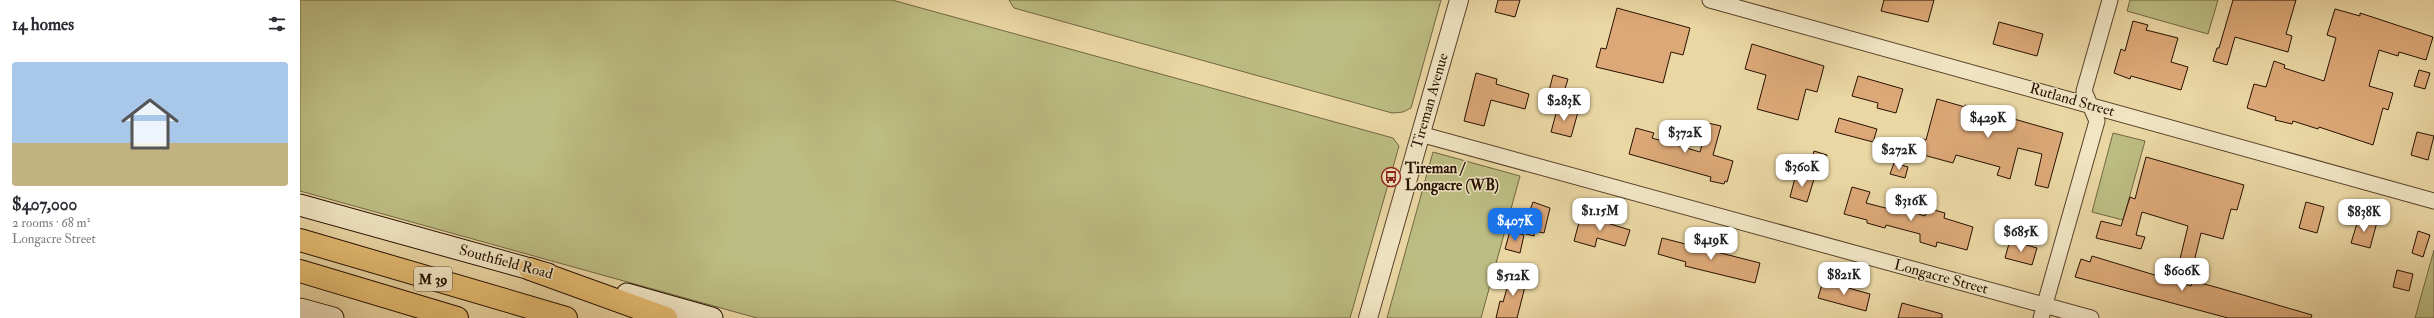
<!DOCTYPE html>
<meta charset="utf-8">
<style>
body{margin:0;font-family:"IM FELL Double Pica",serif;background:#f2f2f3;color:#2b2b33;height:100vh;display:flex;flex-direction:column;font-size:15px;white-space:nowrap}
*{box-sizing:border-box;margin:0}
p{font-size:13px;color:#7c7c81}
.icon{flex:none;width:22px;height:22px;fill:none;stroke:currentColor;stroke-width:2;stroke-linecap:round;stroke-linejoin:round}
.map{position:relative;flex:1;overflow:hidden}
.sheet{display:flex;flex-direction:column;background:#fff;width:300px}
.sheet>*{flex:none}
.price{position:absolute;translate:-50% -34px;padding:0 9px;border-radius:8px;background:#fff;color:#222;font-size:13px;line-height:26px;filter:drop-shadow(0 1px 2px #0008)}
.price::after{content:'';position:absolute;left:50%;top:24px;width:12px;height:9px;margin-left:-6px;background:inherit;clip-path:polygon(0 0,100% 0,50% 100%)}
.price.selected{background:#1a73e8;color:#fff}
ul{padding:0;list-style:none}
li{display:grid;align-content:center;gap:8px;height:212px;padding:0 12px}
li+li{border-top:1px solid #e1e1e2}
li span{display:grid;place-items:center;height:124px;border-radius:4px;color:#555}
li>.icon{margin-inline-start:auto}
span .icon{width:72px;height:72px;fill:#fffc;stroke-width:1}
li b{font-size:17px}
h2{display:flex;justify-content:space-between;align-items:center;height:48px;padding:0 12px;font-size:17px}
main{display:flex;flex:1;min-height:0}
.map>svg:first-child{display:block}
.green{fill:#bcbd82;stroke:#726642}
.building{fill:#dca878;stroke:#271001}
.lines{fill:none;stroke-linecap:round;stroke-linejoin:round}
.minor-casing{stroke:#58422a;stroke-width:17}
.tertiary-casing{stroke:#58422a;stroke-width:20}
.secondary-casing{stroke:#271001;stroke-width:23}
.motorway-casing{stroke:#271001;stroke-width:24}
.minor{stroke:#f1e5c4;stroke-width:15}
.tertiary{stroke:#f1e5c4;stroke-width:18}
.secondary{stroke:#f1e5c4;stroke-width:21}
.motorway{stroke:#e5bc72;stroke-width:22}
.labels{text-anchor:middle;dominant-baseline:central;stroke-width:3;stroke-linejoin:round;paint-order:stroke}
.shield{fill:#f1e5c4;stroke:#64503c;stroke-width:1}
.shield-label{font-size:14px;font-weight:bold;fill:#271001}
.street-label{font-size:15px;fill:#271001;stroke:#f1e5c4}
.poi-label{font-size:15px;font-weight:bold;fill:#271001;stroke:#f1e5c4;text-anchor:start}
</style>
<main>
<section class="sheet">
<h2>14 homes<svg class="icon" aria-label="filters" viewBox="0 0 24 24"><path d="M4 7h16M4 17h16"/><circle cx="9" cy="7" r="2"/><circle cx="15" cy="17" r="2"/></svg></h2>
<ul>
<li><span style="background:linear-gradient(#a9c7e8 65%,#c2b280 0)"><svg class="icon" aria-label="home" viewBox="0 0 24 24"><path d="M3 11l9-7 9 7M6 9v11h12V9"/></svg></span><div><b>$407,000</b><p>2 rooms · 68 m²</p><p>Longacre Street</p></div></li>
</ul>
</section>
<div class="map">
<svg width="2134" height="318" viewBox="0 0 2134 318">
<rect width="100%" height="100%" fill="#ead7a4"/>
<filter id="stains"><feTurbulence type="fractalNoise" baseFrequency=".005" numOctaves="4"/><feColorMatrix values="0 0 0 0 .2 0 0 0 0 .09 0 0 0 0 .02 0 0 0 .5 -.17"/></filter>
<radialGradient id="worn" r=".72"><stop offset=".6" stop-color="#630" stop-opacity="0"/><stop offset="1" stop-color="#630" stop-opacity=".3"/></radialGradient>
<path class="green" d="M0,0H592L1093,138L1099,146L1050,318H457L0,191Z
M709,0H1141L1111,108L1103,112L1092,113L714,8Z
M1830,0H1918L1908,34L1827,11Z
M1813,133L1845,141L1823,220L1792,212Z
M1133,152L1220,176L1181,318H1087Z
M2134,250V318H2115Z"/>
<path class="building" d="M1198,0H1220L1215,17L1195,12Z
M1584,0H1634L1628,22L1581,11Z
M1933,0H1996L1986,34L1992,36L1988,52L1935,37L1927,65L1913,61L1917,48H1919Z
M1317,8L1390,28L1383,55L1371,52L1363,83L1296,67L1301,48L1306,49Z
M2035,9L2060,16V13L2133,37L2126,60L2099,52L2098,56L2079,50L2069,86L2093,93L2088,110L2083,108L2073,145L2019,127L2018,129L1993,121L1992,124L1975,120L1976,117L1947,108L1954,84L1966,87L1974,61L1985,65L1984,68L2024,81L2036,38L2027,35Z
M1833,21L1848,25L1846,30L1878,38L1871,62L1888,67L1881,90L1831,76L1830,79L1814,73L1821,49L1825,51Z
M1699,22L1743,34L1737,56L1693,44Z
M1452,44L1524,66L1517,92L1506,89L1498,120L1457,109L1466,75L1445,69Z
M2119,70L2130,73L2125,89L2114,86Z
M1176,73L1197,79L1196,84L1229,94L1225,109L1191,100L1184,126L1164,121Z
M1253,75L1268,79L1263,95L1249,91Z
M1558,76L1603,89L1596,113L1577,108L1578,103L1552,96Z
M1637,99L1665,107V105L1763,133L1748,188L1735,185L1742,154L1718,148L1710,179L1697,175L1700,167L1656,155L1653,163L1616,153L1620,138L1626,140Z
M1258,106L1278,112L1271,137L1251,132Z
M1539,118L1577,129L1573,142L1535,132Z
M1408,123L1421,126L1413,155L1433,161L1427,182L1425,181L1424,184L1410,181L1411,177L1329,154L1336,128L1354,133L1352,138L1400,152Z
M2117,132L2134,136L2128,160L2111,155Z
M1514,151L1527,155L1523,169L1510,165Z
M1846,157L1944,185L1937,210L1931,209L1923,239L1901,233L1894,262L1880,259L1888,226L1842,212L1836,235L1845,237L1841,249L1796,238L1801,221L1821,226L1830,197L1835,199Z
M1594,163L1608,167L1605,178L1590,174Z
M1496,174L1514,179L1507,202L1490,197Z
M1552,187L1570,192L1566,203L1601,212L1602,209L1625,216L1627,208L1645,213L1644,218L1673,227L1667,250L1637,242L1636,247L1620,242V234L1586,225L1585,228L1567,223V220L1544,214Z
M1233,202L1250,208L1244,233L1235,231L1234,236L1222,233Z
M2006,202L2024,207L2017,233L1999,228Z
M1281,215L1330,230L1325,246L1297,238L1295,247L1274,241Z
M2059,217L2077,222L2070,248L2051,243Z
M1210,231L1224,235L1220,253L1205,249Z
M2118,231L2130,235L2123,257L2112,253Z
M1362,238L1460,263L1455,283L1385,266L1386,262L1358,254Z
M1710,240L1737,248L1732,265L1705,258Z
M1792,256L1891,286L1893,281L1919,288L2012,315L2011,318H1928L1775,277L1781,259L1790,262Z
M2097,270L2113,274L2109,291L2093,287Z
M1212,271L1228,275L1217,318H1196L1200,301L1203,302Z
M1523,281L1570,294L1566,311L1518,298Z
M1602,303L1642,314V318H1598Z"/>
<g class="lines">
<defs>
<path id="minor" d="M1410,0L2134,201
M1120,134L1791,318
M1741,318L1797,121L1784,91L1810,0"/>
<path id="tertiary" d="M1068,318L1159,0"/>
<path id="secondary" d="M0,205L248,274
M327,294L412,318
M0,309L33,318"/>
<path id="motorway" d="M0,240L266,318
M230,269L366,318
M0,271L157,318"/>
</defs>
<use href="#minor" class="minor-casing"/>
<use href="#tertiary" class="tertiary-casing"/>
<use href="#secondary" class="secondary-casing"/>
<use href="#motorway" class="motorway-casing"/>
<use href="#minor" class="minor"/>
<use href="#tertiary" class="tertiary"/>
<use href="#secondary" class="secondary"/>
<use href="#motorway" class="motorway"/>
</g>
<defs>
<symbol id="bus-ring" viewBox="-11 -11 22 22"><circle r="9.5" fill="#f1e5c4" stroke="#8f2418" stroke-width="1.5"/><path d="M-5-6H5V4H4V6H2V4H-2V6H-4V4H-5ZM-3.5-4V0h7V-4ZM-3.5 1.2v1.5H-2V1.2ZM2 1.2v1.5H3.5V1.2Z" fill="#8f2418"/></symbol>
</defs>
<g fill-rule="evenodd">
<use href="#bus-ring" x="1080" y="166" width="22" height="22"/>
</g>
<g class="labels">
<rect class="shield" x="114" y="267" width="38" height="24" rx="3"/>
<g class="shield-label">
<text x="133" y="279">M 39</text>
</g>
<g class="street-label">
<text transform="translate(1772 100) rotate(16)">Rutland Street</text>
<text transform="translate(1130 101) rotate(-74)">Tireman Avenue</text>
<text transform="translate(206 262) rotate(15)">Southfield Road</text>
<text transform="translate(1641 277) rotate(15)">Longacre Street</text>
</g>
<g class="poi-label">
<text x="1105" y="168">Tireman /<tspan x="1105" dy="17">Longacre (WB)</tspan></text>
</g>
</g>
<rect width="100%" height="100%" filter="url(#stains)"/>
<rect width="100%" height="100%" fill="url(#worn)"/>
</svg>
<b class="price" style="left:1264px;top:122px">$283K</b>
<b class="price" style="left:1688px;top:139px">$429K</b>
<b class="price" style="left:1385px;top:154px">$372K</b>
<b class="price" style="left:1599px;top:171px">$272K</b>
<b class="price" style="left:1502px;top:188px">$360K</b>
<b class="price" style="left:1611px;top:222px">$316K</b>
<b class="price" style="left:1300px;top:232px">$1.15M</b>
<b class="price" style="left:2064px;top:233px">$838K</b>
<b class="price selected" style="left:1215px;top:242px">$407K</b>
<b class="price" style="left:1721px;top:253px">$685K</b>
<b class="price" style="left:1411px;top:261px">$419K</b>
<b class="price" style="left:1882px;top:292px">$606K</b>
<b class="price" style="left:1544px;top:296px">$821K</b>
<b class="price" style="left:1213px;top:297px">$512K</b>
</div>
</main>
